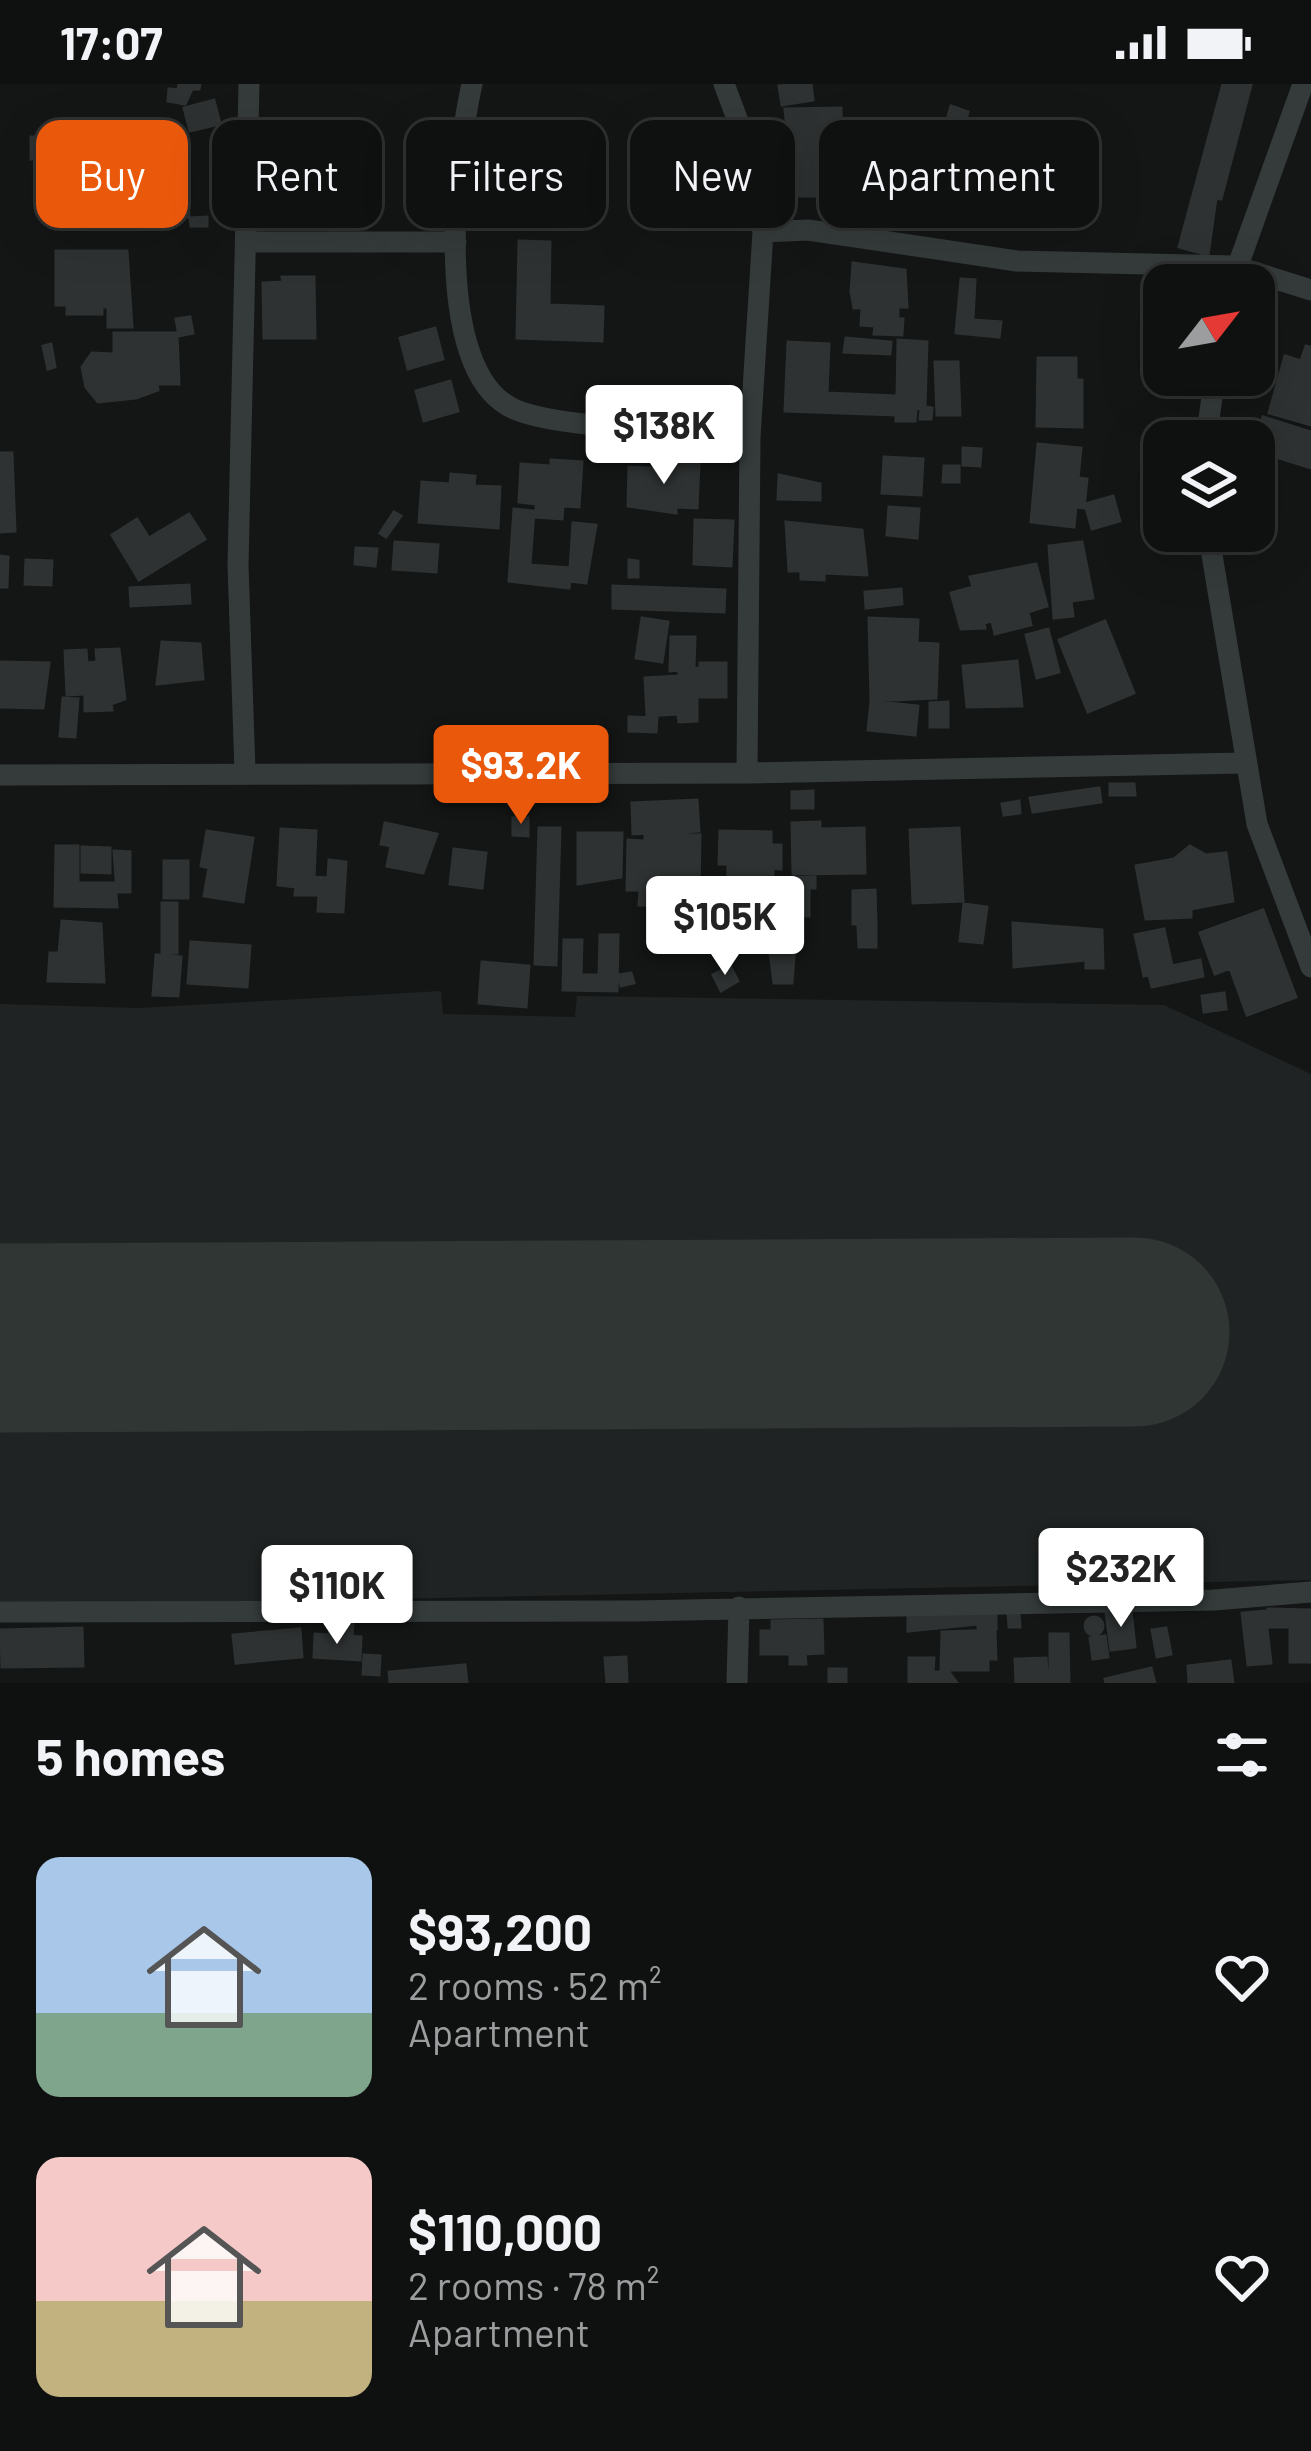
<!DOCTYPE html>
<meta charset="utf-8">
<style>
body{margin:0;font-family:Barlow,sans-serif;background:#181919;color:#f1f3f6;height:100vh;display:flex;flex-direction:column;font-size:45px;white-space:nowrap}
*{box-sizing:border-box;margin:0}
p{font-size:39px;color:#9b9d9f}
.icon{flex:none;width:66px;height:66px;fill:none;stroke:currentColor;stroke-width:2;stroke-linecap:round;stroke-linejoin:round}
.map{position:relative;height:1599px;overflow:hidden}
.sheet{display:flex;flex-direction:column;background:#0f1010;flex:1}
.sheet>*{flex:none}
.hud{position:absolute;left:36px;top:36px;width:1239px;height:108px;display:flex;gap:24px}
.needle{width:78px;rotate:59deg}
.buttons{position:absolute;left:1143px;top:180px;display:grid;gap:24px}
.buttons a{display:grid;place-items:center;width:132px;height:132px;border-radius:24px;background:#0f1010;box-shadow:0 12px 48px #0002,0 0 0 3px #2f3030;font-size:60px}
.price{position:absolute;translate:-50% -102px;padding:0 27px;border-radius:12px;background:#fff;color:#222;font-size:39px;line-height:78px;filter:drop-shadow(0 3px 6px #0008)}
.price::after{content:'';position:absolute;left:50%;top:72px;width:36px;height:27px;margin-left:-18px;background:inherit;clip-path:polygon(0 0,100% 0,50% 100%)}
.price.on{background:#ea580c;color:#fff}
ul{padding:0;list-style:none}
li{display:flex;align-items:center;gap:36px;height:300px;padding:0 36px}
li span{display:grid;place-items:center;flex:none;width:336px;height:240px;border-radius:24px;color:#555}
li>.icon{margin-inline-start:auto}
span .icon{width:144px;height:144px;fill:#fffc;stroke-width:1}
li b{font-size:51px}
h2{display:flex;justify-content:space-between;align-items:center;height:144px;padding:0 36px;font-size:51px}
.tag{padding:0 42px;border-radius:24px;background:#0f1010;box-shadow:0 12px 48px #0002,0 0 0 3px #2f3030;font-size:42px;line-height:108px}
.tag.on{background:#ea580c;color:#fff}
.status{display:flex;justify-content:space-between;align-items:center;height:84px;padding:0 60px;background:#0f1010;direction:ltr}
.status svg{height:33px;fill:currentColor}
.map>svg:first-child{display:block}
.built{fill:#202323}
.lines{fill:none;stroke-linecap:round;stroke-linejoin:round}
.runway{stroke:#303634;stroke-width:189}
.building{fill:#2f3232;stroke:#2e3232;stroke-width:3}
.street{stroke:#353b3b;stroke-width:21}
</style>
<div class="status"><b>17:07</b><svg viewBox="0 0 49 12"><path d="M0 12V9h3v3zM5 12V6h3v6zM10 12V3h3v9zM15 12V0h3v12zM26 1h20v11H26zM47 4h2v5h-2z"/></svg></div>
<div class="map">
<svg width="1311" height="1599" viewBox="0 0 1311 1599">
<rect width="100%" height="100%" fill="#141616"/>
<path class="built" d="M441,907L443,930L575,933L577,912L1164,921L1311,990V1496L0,1523V920L139,924Z"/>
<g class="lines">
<path class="runway" d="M0,1254L1135,1248"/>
</g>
<path class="building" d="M179,0H200L199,5H192L185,20L168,17L169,5L178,6Z
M811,0L813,16L782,21L779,2Z
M1223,0L1251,1L1221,115L1216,114L1208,171L1179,163Z
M214,16L220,40L190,47L184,24Z
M951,22L968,28L959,58L942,52Z
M841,24L842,99H836V112H785V89H791L785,25Z
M1041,44L1061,47L1060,61L1084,64L1076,138L1019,130L1028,56L1040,57Z
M328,51L330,99H338L339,124L311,125L308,53Z
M31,53H40L41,74L31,75Z
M186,57L189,133L100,136L99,105L164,103L163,84L97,87L96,61Z
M962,59L976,64L962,107L947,102Z
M908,60L953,72L946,101L937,98L926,140L885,129L891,109L898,111Z
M95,73L98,136L50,137V111H57L55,76Z
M207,133V142H191L190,134Z
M519,157L550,158L549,221L603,223L602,257L517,254Z
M56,167H127L132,243H108V223H102V230H67V221H56Z
M853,179L905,186L907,223H898V235H903L902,251L874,250L875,242L861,241L862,224H854L851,208Z
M282,193H314L315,254H264L263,199L283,198Z
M961,195L975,196L973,236L1001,238L999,253L956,249Z
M190,233L193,249L179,252L176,235Z
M435,244L443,275L408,285L400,254Z
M114,249H177L179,300H157L158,306L136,314L98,318L86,303L82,283L92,269L114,270Z
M846,254L891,258L890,270L844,268Z
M898,256L927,258L925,323L932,324L931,335H920L921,325L916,324L915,337H896V331L785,327L788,258L829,260L827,309L897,312Z
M51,260L55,283L48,285L43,262Z
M1306,262L1311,263V341L1269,329L1285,272L1301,277Z
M1038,274H1076V296H1082V343L1037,342Z
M935,278H958L960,331H937Z
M450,297L458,327L424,337L416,307Z
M1263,333L1311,348V384L1254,366Z
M1038,360L1081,364L1078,394L1087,395L1084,424L1076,423L1074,443L1031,438Z
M963,364L981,365L980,382L963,381Z
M0,369H12L15,447L0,448Z
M884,373L923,375L921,411L882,409Z
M551,376L582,378L579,423L563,422L562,435L536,433V420L519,418L521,380L551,382Z
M671,379L699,380L697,424L676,423V429L628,422L629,383L670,385Z
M944,382H959V398H943Z
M451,390L475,392L474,402L500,403L498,444L419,438L422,398L450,400Z
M779,391L820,400V416L778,415Z
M1113,412L1120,437L1092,445L1085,420Z
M889,423L919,425L917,454L887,451Z
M514,425L534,427L530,481L570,484L573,439L596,441L586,499L570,497L569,504L509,497Z
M394,428L401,432L386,453L380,449Z
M189,430L205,455L139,496L112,451L137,435L149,454Z
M695,436L733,437L731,482L694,480Z
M786,438L862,446L867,491L824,489V496L801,495V487H789Z
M395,458L438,461L436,488L393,485Z
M1082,458L1093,514L1071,517L1073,532L1054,534L1049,462Z
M356,464L377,465L375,482L355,480Z
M0,472L8,473L7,503H0Z
M26,476L52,477L51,501L25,500Z
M629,476L638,477V493H629Z
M1036,480L1047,522L1028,528L1031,541L995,550L992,537L984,539L985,544L961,545L951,509L973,503L970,493Z
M189,501L190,519L131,522L130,504Z
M613,502L725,506L724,528L613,524Z
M901,505L902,520L866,524L865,508Z
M642,534L668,538L662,578L636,574Z
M869,534L918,536L917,559L938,560L936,614L871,617Z
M1105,537L1134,609L1088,628L1059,556Z
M1048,545L1059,588L1037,594L1026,551Z
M671,553H695L694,583L670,587Z
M162,558L200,560L203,595L157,600Z
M119,565L125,615L111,620L112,626L85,627V610L67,611L65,567L86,566L87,579L97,578L96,566Z
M1017,577L1022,622L967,623L963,582Z
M0,578L49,579L43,624L0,623Z
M700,579H726V613H700Z
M697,584V637L679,638L678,630L647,632L645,594L679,592V585Z
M63,614L78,615L75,653L60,652Z
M871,617L918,622L915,651L868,646Z
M948,618V643H930V619Z
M629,633L657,634L656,648L629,647Z
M1110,700H1134L1135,711H1110Z
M1099,704L1101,718L1033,728L1030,714Z
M813,707V724H792V708Z
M697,716L699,747L633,750L632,719Z
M1019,717L1020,729L1004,731L1002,720Z
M513,734H528V752L513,751Z
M820,738V745L864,744L865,789L793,790L792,739Z
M385,739L437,750L423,789L387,782L391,762L381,760Z
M539,744H560L556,881L535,880Z
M959,744L963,817L913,819L910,746Z
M281,745L316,747L314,793L328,794L329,776L346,778L343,828L318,827L319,811H295L296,803L278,801Z
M207,747L253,754L243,818L204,812L209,784L201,782Z
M720,747L771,748V761H781V785L773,784V832H727L728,780H719Z
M578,749H622L621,793L578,800Z
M645,750L700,751L699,808L678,807V822L639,821L640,806H627L628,756L645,757Z
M56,762H78V799H115L117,823L55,822Z
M1190,762L1206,771L1226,769L1233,817L1191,825V833L1146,835L1136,782L1174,775Z
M82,763L110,764V789L82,788Z
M454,765L486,769L482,804L450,800Z
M114,767L130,768V808H117Z
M164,777H188V814H164Z
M815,793V804H809V832H791L790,794Z
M875,806L876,840H853V807Z
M162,819H177V869H162Z
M964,820L987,823L982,859L960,857Z
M1263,826L1296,913L1247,931L1230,884L1215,890L1200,849Z
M62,837L101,840L104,898L48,897L50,869H59Z
M1013,839L1102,846L1103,884H1086V876L1014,883Z
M876,842V863H859L858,843Z
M1164,845L1172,882L1200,876L1203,892L1152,903L1149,891L1144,892L1135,851Z
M600,851H618L617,907L563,906L564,856H582L581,891H599Z
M775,855L795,858L792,899H774L770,868H775Z
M191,858L250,862L247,903L188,899Z
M156,871L181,873L178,912L153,911Z
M482,878L529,882L526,923L479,919Z
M730,882L738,897L721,907L713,891Z
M631,889L634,899L621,902L619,891Z
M1224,909L1226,925L1204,928L1202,912Z
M996,1524V1545H978V1540L908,1547V1525Z
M1268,1525L1310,1526L1311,1578H1290V1543H1268Z
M1131,1526L1135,1563L1111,1566L1106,1529Z
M1265,1527L1271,1579L1248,1581L1242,1529Z
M1019,1528L1020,1543H1009L1008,1529Z
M1085 1542a9 9 0 1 1 18 0a9 9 0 1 1-18 0Z
M822,1536L823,1569L805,1570L806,1580H790V1570H761V1547H772V1537Z
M330,1538L353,1540L352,1551L329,1549Z
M82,1544L83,1582L2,1583L1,1546Z
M1166,1544L1171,1570L1157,1573L1152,1546Z
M300,1545L302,1573L236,1579L233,1551Z
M971,1547H995L996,1575H988V1586H941L942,1548Z
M315,1550L361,1553L360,1576L314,1573Z
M1050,1550H1068L1069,1599H1050Z
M1105,1552L1108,1573L1093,1575L1090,1554Z
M364,1571L380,1572L379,1591L363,1590Z
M626,1573L627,1599H607L605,1574Z
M909,1574H934L933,1588H949L957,1599H909Z
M1046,1574L1048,1599H1016L1015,1575Z
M1230,1577L1233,1599H1189L1188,1582Z
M465,1581L467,1599H390L389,1588Z
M1151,1584L1155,1599H1106L1105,1595Z
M829,1585H846V1599H829Z"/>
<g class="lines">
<path class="street" d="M472,0C455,75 431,288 514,325C558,345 695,347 750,353
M724,0L741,45L763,148L750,353L747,689
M763,148L808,146L1017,177L1234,182L1311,206
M249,158H456
M1231,201L1303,0
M1206,357L1215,291
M1208,447L1257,740L1311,883
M245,687L238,481L249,0
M0,691L747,689L1244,679
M0,1528L635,1527L1214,1516L1311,1508
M737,1599L739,1523"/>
</g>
</svg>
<div class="buttons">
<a><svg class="needle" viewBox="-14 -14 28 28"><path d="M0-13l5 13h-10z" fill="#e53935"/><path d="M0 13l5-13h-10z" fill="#9b9d9f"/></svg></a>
<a><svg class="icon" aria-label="layers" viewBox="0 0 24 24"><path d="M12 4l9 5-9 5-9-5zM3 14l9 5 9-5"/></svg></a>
</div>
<b class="price" style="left:664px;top:403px">$138K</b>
<b class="price on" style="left:521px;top:743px">$93.2K</b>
<b class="price" style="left:725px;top:894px">$105K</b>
<b class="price" style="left:1121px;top:1546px">$232K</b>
<b class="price" style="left:337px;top:1563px">$110K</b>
<div class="hud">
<a class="tag on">Buy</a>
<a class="tag">Rent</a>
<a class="tag">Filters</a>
<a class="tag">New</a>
<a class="tag">Apartment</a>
</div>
</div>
<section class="sheet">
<h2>5 homes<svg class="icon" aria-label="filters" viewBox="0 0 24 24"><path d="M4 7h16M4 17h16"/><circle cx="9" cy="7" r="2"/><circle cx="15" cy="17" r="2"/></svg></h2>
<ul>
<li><span style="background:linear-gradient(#a9c7e8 65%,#7fa58c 0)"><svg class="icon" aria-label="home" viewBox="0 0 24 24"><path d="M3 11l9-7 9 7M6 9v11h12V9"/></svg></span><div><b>$93,200</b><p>2 rooms · 52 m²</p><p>Apartment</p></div><svg class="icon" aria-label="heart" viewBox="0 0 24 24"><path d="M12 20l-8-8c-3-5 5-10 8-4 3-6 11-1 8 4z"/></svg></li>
<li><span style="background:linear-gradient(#f6c9c9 60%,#c2b280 0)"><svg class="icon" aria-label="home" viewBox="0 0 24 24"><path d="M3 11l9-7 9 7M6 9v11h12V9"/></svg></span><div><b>$110,000</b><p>2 rooms · 78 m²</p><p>Apartment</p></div><svg class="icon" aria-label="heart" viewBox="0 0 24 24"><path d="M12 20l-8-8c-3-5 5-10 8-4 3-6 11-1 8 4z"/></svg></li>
</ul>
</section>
